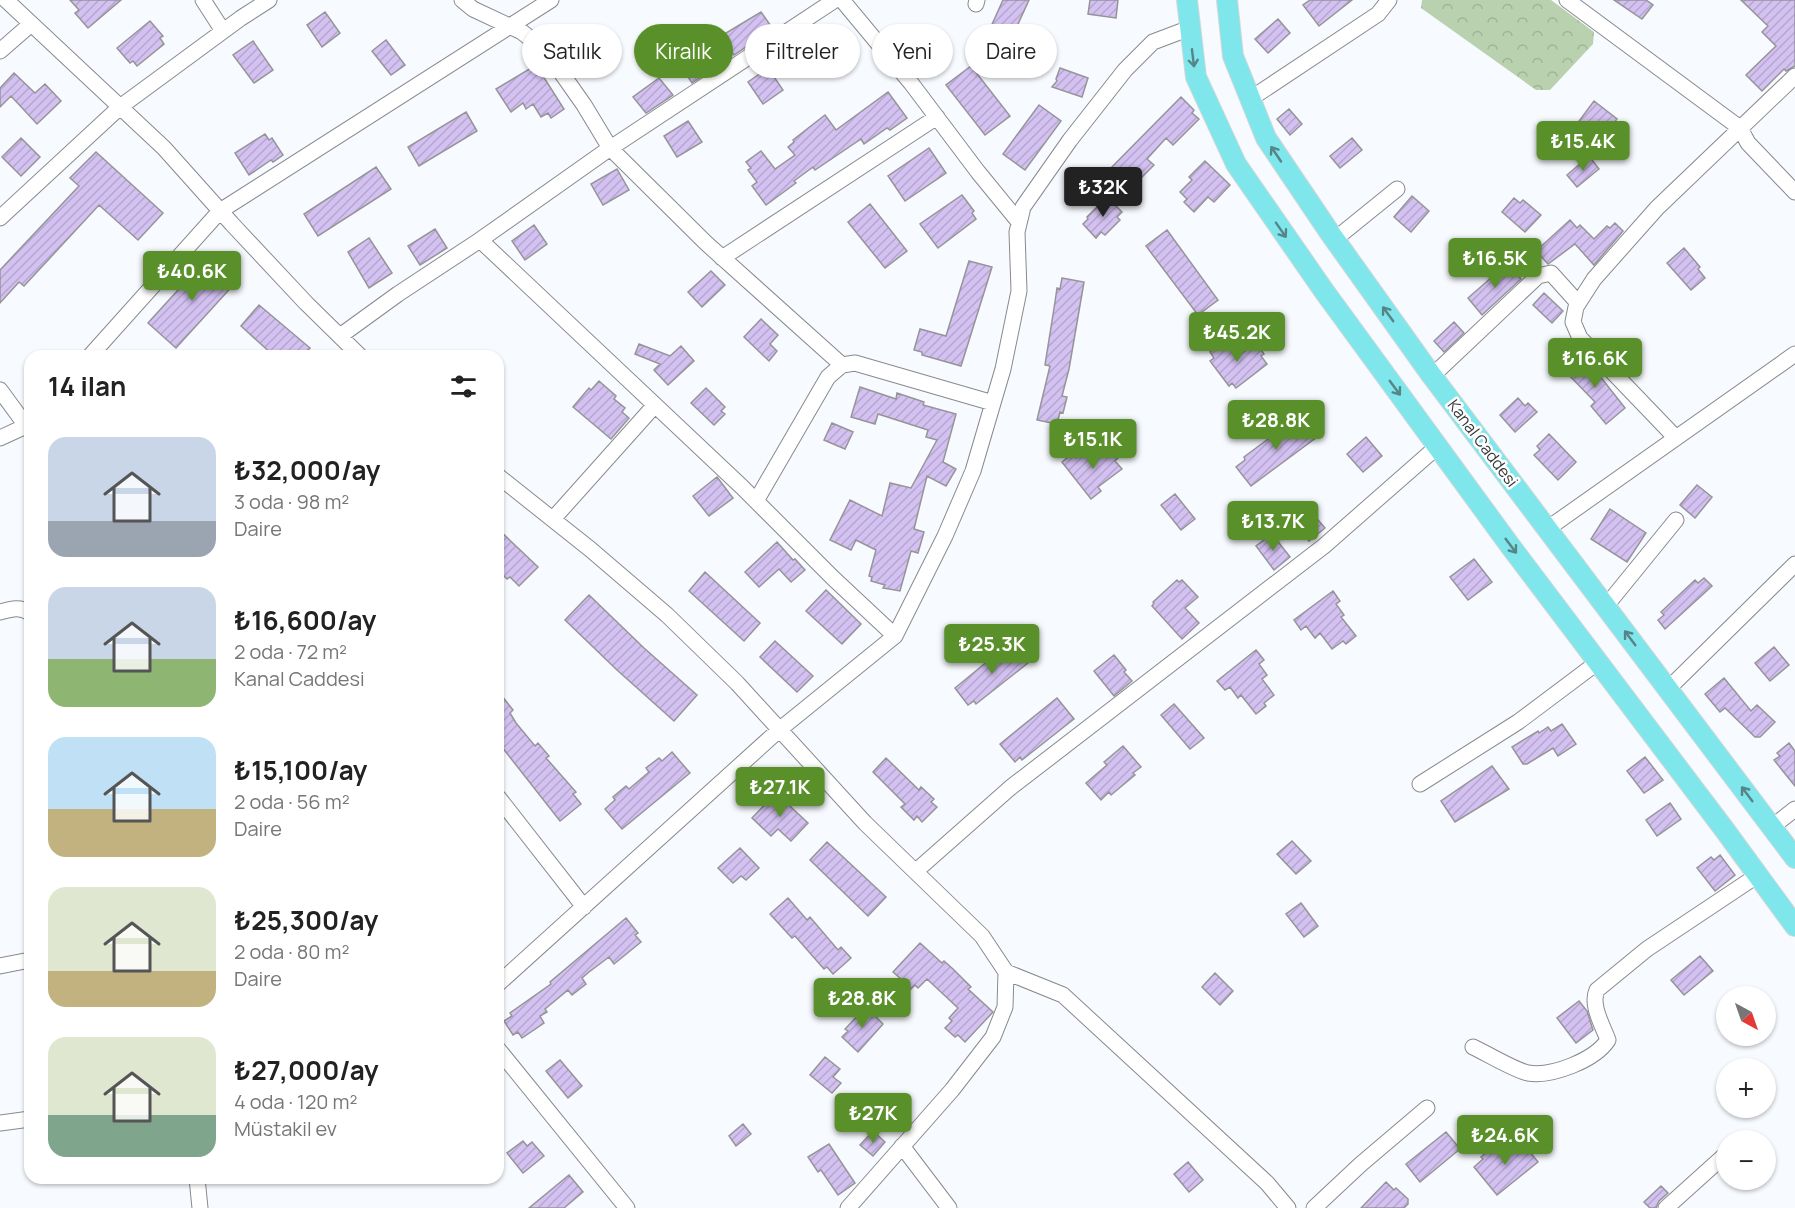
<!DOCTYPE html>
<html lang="tr">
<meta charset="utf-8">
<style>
body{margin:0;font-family:Manrope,sans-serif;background:#f2f2f2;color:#222;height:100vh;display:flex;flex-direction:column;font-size:22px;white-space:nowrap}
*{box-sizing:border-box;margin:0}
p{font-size:20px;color:#767676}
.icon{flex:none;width:33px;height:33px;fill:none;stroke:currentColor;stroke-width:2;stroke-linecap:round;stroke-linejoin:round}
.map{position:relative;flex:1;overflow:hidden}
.details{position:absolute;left:24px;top:350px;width:480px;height:834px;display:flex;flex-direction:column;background:#fff;border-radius:18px;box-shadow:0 2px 4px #0004}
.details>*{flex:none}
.hud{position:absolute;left:522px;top:24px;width:570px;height:54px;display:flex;gap:12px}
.needle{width:39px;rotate:140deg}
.tools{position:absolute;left:1716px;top:986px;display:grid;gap:12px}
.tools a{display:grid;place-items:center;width:60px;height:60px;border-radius:50%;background:#fff;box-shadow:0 2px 4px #0004;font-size:30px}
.price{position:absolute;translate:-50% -51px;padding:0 14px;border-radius:6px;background:#5a902a;color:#fff;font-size:20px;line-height:39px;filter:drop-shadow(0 2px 3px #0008)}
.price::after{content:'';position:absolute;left:50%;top:36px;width:18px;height:14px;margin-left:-9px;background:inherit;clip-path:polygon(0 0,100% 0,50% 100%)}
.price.selected{background:#222;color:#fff}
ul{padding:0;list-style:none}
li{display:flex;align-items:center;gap:18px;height:150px;padding:0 24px}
li span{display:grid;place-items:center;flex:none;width:168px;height:120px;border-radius:18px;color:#555}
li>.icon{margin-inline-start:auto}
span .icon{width:72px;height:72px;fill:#fffc;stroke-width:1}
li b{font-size:26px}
h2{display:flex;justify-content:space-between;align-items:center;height:72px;padding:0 24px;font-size:26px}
.chip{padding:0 21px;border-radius:27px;background:#fff;box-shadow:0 2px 4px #0004;font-size:21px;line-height:54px}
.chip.selected{background:#5a902a;color:#fff}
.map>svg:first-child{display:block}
.park{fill:url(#park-crowns)}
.building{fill:url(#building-hatch);stroke:#969498;stroke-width:1.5}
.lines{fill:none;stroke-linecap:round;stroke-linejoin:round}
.minor-casing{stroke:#888a8e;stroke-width:17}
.major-casing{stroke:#d7d7d7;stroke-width:22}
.minor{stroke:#fff;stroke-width:15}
.major{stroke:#7fe6eb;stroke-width:20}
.oneway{stroke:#568589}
.labels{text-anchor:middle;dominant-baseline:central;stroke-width:5;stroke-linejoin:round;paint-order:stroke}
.street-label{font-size:16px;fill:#353638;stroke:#fff}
</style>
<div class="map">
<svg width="1795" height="1208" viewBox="0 0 1795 1208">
<defs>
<pattern id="park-crowns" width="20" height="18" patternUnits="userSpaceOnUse" patternTransform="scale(1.5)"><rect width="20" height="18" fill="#b9d1af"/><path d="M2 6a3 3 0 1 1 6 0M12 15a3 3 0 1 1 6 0" fill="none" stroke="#a0b497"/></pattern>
<pattern id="building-hatch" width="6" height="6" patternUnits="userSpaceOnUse" patternTransform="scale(1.5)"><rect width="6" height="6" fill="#d3c1f1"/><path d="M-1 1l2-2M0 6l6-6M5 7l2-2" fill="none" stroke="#b6a6cf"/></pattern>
</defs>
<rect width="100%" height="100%" fill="#f7fafe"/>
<path class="park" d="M1422,0H1551L1594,32L1593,44L1550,90H1536L1421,8Z"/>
<path class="building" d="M70,0H121L88,28L75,13L79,10Z
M1003,0H1029L1007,48L996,43L995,46L984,42Z
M1090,0H1118L1116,18L1088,14Z
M1310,0H1352L1319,26L1303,5Z
M1614,0H1646L1653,5L1642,19Z
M1741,0H1795V66L1786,71L1784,69L1762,91L1746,75L1776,46L1762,32L1768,26Z
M325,12L340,33L322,47L307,25Z
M761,12L773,29L734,55L721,36Z
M1278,19L1290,33L1268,53L1255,39Z
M150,21L163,36L160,38L164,44L137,66L133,61L130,63L117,48Z
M844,35L856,51L843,60L839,54L834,58L826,47Z
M386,40L405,65L391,75L372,51Z
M253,41L273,70L254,83L233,55Z
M699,47L713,69L692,83L678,62Z
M536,65L564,109L551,118L548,113L541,117L533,104L526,109L523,103L511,112L496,89Z
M971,66L1010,116L985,135L946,85Z
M768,68L783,90L763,104L748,82Z
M1060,68L1088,78L1082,97L1052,87L1057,81L1056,79Z
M14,73L35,93L45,84L61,101L37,124L11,96L0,107V88Z
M659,78L673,95L646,113L633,97Z
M888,92L907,118L890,130L887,128L864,144L861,139L815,170L813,167L794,181L796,183L766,205L752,186L757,182L748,170L751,168L746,162L761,151L775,169L795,155L788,147L794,142L793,140L825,115L836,130Z
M1181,97L1194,110L1192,113L1199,119L1173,145L1166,138L1147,159L1154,165L1124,195L1104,175Z
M1594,101L1617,119L1598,143L1576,125Z
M1039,105L1061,121L1025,170L1003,154Z
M1289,109L1302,124L1290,135L1277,119Z
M466,112L477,131L419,166L408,147Z
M688,121L702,142L677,157L664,136Z
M265,134L269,140L272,138L283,155L273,162L271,160L249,175L235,153Z
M21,138L40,157L21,176L2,157Z
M1352,138L1362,150L1340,168L1330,156Z
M929,148L946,173L905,201L888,176Z
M96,152L163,213L138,240L99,205L24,286L19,282L0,303V270L79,186L70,178Z
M1589,156L1599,169L1577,187L1567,175Z
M1205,161L1230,185L1214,202L1208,197L1194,212L1184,202L1187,199L1180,192L1192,180L1189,177Z
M376,167L391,189L318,236L304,214Z
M617,169L629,190L603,205L591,184Z
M962,195L974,211L972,213L976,219L938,248L920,224Z
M1412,196L1429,211L1411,232L1394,217Z
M1107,197L1122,212L1117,217L1120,220L1105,235L1101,232L1096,238L1083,224L1088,219L1087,217Z
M1514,198L1520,203L1523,200L1541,215L1525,232L1502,212Z
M870,204L907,251L885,268L848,222Z
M1570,220L1577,228L1580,225L1594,239L1607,226L1610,228L1615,223L1623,231L1594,265L1575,244L1548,264L1536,251Z
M534,225L547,244L525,260L512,241Z
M435,229L447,248L420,265L408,246Z
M1167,230L1218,300L1198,315L1146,246Z
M369,238L392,273L369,288L348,252Z
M1684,248L1700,267L1698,269L1705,278L1691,290L1667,263Z
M209,256L236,282L176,348L148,323Z
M969,261L992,267L961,366L922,355V352L914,350L920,329L946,336Z
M1508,263L1521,279L1482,315L1468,298Z
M711,271L725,285L702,307L688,292Z
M1062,278L1084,282L1069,369L1062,396L1067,397L1063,413L1060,412L1057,424L1037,420L1050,366L1045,365L1055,302L1057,288L1060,289Z
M1544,293L1563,311L1552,323L1533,305Z
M259,305L310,348L303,356H274L241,326Z
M761,319L778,335L770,344L777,351L769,361L744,337Z
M1454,322L1464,333L1444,352L1434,341Z
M1228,339L1240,355L1256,342L1264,354L1261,356L1267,364L1236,388L1232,383L1229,386L1210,361L1214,358L1210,352Z
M639,344L670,356L681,346L694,361L668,385L654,370L660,364L635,354Z
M1581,354L1600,373L1599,375L1625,408L1606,424L1591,406L1595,402L1564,370Z
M599,381L616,396L614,399L625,408L622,412L629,418L611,439L573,407L589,388L591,390Z
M860,387L896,399L897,393L924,402L923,405L956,414L943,462L956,469L946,486L927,476L914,529L924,532L918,553L911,551L900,591L883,588L885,585L871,581L872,577L869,576L876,550L856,540L851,550L830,540L850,500L882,516L890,483L911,488L937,440L926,437L928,430L878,414L875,424L851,417Z
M706,388L725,407L721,411L725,414L714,425L691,403Z
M1518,398L1525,406L1528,403L1537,412L1515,432L1500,415Z
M1302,418L1317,437L1251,486L1236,467L1245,460L1244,457L1287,425L1292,421L1294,424Z
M832,423L853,432L845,449L824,440Z
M1549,434L1576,462L1558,480L1534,455L1540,450L1537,446Z
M1366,437L1382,456L1363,472L1347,454Z
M1109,447L1118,458L1115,461L1122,469L1098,487L1101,491L1091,499L1062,462L1072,454L1076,458L1087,450L1094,459Z
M717,477L733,498L709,516L693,496Z
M1697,485L1712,497L1695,518L1680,505Z
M1175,494L1195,519L1181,530L1161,505Z
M1306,506L1325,528L1309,541L1290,519Z
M1610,509L1646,533L1627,562L1591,539Z
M498,529L538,567L519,586L510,577L507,579L498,570Z
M1272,534L1290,557L1274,570L1256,546Z
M777,542L793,560L795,559L805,570L791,582L779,569L759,587L745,572Z
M1474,559L1492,582L1468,600L1450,577Z
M705,572L760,623L744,641L689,591Z
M1704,578L1712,586L1665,629L1658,620L1664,615L1661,612L1695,580L1698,583Z
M1177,580L1179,582L1182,580L1198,597L1185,608L1199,623L1182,639L1152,606L1154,603L1153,602Z
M826,590L861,624L842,644L806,611Z
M1333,591L1340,601L1336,604L1344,615L1341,617L1356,636L1346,644L1343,641L1332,649L1320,633L1315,638L1306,626L1301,630L1294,620Z
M589,595L644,648L697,695L674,721L617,670L565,620Z
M775,641L813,676L797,692L760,657Z
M1011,642L1028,663L976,704L974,701L968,705L955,688Z
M1774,647L1789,665L1770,681L1755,663Z
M1256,650L1264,660L1259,664L1267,675L1262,679L1274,695L1264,703L1266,706L1256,714L1241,695L1238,698L1230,687L1225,690L1217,681Z
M1114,655L1126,670L1124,672L1132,681L1114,696L1094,671Z
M1724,678L1751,711L1757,705L1775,722L1760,737H1755L1725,708L1720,712L1705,694Z
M498,691L513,710L510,713L516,723L535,746L538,743L549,756L546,758L576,792L573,794L581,804L560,821L498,742Z
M1057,698L1074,719L1022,760L1020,757L1015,762L1000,744Z
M1174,704L1204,738L1190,749L1161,715Z
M1562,724L1576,744L1558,756L1553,748L1527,764H1523L1512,747L1538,731L1539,733L1548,727L1551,731Z
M1789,743L1795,751V786L1774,760L1780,756L1777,753Z
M1123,746L1141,767L1133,773L1135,775L1111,795L1109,792L1101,800L1086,783L1107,765L1104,762Z
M672,752L690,773L622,829L605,809L615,800L613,797L626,786L629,789L649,772L646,768L659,758L662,761Z
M1645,757L1663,780L1644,793L1627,771Z
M886,758L919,790L921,787L934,799L931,802L937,807L922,822L917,816L914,820L901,807L905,804L873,772Z
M1492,766L1509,789L1455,822L1441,801Z
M776,793L808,823L791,841L778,829L771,836L752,818Z
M1670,803L1681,819L1657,836L1646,820Z
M1292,841L1311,861L1296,874L1277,854Z
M827,842L886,897L868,916L810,860Z
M740,848L759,868L746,880L741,876L733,883L718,868Z
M1720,855L1735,875L1715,891L1697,868L1711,857L1714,860Z
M788,898L807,920L810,917L838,950L841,947L851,958L833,974L827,967L824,969L795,936L792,938L770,914Z
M1301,903L1318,926L1304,937L1286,914Z
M626,918L638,933L635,935L641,942L614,964L609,957L589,972L582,978L586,984L572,995L568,990L545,1009L547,1012L540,1016L544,1023L522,1038L518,1032L513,1035L504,1021L512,1016L510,1013L551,984L550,982Z
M920,943L942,963L944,961L953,969L971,987L968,989L993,1012L965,1042L958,1035L955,1037L945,1028L952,1021L949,1018L958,1008L927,979L918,988L915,985L908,992L898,982L901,979L893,972Z
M1700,956L1713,971L1684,995L1671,980Z
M1215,973L1233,991L1220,1005L1202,987Z
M1579,1001L1587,1011L1593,1030L1576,1043L1557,1018Z
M866,1007L883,1024L858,1052L842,1037L848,1031L845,1029Z
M825,1057L840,1069L833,1077L841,1083L832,1093L810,1075Z
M560,1060L582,1086L568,1098L546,1071Z
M743,1124L751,1134L736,1146L729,1136Z
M873,1131L885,1142L873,1156L860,1145Z
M1446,1132L1460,1149L1420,1182L1406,1164Z
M1520,1140L1538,1162L1497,1195L1474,1167L1483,1159L1481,1157L1496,1144L1504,1153Z
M523,1141L527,1146L532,1142L544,1156L523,1173L507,1153Z
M829,1144L855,1183L838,1195L821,1170L818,1172L808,1157Z
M1188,1162L1203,1180L1189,1192L1174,1174Z
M569,1175L583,1192L564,1208H529Z
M1386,1182L1394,1190L1396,1188L1408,1199V1204L1404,1208H1361Z
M1661,1186L1668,1193L1659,1201L1656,1208H1650L1644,1202Z"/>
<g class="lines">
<defs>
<path id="minor" d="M6,0L164,148L232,224L306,303L360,356
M203,0L223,31
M462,0L473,9L522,32L546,51L584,105L610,148L706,243L842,365
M842,0L911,83L978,172L1019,222
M1567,0L1740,128L1748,143L1795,192
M976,4L977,0
M0,51L31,24
M1250,99L1378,14L1389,0
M0,218L120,107L241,18L269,0
M480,240L606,151L835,0
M1334,240L1397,189
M722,258L937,117
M340,336L398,294L480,240L742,487L833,578L895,636
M90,356L220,211L551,0
M1432,376L1538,276L1551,273L1578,303
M0,390L30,431
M0,438L26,426L30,422
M1676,438L1580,338L1573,322L1576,307L1594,279L1657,208L1795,76
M498,476L590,549L667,615L737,683L865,823L982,936L1006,972L1005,1007L993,1037L952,1090L848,1208
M756,501L828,377L842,365L855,363L993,403
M553,519L655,405
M1547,529L1795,354
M1606,606L1676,520
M0,612C11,609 20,606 30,613
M1668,689L1795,564
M1420,784L1518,722L1598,662
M498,797L584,907
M1772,827L1795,809
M916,871L1010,788L1324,546L1438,446
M0,966L30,960
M1006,972L1063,995L1267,1183L1288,1208
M498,984L779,730L895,636L945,536L973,471L1003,369L1019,291L1017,232L1023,207L1070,140L1125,70L1153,42L1190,28
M1473,1047C1488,1054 1514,1070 1528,1073C1552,1077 1595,1060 1608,1040C1603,1026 1590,1005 1597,990L1647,949L1758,875
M498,1049L627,1208
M0,1123L30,1119
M902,1146L949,1208
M197,1178L200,1208
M1314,1208L1361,1164L1427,1108
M1666,1208L1726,1154"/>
<path id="major" d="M1187,0L1196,77L1236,164L1324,291L1511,547L1724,829L1795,926
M1227,0L1233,56L1266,138L1330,233L1432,376L1795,858"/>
</defs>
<use href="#minor" class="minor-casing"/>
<use href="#major" class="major-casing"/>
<use href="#minor" class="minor"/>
<use href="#major" class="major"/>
</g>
<defs><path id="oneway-shaft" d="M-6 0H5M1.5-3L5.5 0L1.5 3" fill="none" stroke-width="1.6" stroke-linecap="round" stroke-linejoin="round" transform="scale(1.5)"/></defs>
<g class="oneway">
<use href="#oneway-shaft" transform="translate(1193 58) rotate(83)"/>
<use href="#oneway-shaft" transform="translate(1276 154) rotate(-124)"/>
<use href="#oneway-shaft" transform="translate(1281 230) rotate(55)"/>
<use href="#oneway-shaft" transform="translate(1388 314) rotate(-126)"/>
<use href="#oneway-shaft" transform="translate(1395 388) rotate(54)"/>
<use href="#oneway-shaft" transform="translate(1511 546) rotate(53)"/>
<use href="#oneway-shaft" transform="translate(1630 638) rotate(-127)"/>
<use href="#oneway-shaft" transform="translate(1747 794) rotate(-127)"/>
</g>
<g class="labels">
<g class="street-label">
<text transform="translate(1483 443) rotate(53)">Kanal Caddesi</text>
</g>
</g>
</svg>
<div class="tools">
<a><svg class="needle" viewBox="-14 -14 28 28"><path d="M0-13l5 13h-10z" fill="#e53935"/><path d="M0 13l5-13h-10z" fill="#767676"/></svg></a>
<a>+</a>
<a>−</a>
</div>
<b class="price" style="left:1583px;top:172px">₺15.4K</b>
<b class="price selected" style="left:1103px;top:218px">₺32K</b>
<b class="price" style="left:1495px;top:289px">₺16.5K</b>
<b class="price" style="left:192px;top:302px">₺40.6K</b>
<b class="price" style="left:1237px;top:363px">₺45.2K</b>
<b class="price" style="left:1595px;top:389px">₺16.6K</b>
<b class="price" style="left:1276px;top:451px">₺28.8K</b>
<b class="price" style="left:1093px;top:470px">₺15.1K</b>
<b class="price" style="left:1273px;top:552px">₺13.7K</b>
<b class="price" style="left:992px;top:675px">₺25.3K</b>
<b class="price" style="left:780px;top:818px">₺27.1K</b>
<b class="price" style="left:862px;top:1029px">₺28.8K</b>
<b class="price" style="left:873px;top:1144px">₺27K</b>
<b class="price" style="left:1505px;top:1166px">₺24.6K</b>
<div class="hud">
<a class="chip">Satılık</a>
<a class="chip selected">Kiralık</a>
<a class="chip">Filtreler</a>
<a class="chip">Yeni</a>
<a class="chip">Daire</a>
</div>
<section class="details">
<h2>14 ilan<svg class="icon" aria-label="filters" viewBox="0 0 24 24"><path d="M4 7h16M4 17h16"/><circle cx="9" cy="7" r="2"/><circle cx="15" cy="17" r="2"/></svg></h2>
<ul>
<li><span style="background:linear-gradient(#c9d6e8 70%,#9aa5b1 0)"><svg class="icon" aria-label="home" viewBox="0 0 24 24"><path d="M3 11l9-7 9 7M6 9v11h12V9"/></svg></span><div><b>₺32,000/ay</b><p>3 oda · 98 m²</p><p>Daire</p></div></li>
<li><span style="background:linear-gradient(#c9d6e8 60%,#8fb573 0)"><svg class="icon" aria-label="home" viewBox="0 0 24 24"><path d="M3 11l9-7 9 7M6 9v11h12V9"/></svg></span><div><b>₺16,600/ay</b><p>2 oda · 72 m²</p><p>Kanal Caddesi</p></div></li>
<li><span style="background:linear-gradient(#bfe0f5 60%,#c2b280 0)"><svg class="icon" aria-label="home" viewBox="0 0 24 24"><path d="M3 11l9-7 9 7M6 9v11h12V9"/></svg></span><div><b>₺15,100/ay</b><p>2 oda · 56 m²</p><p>Daire</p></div></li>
<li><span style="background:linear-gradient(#dfe7d0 70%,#c2b280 0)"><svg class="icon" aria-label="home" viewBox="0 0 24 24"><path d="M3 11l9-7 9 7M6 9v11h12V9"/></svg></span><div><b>₺25,300/ay</b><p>2 oda · 80 m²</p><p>Daire</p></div></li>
<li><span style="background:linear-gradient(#dfe7d0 65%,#7fa58c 0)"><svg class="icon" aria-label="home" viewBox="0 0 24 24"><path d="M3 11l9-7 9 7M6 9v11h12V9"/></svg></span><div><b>₺27,000/ay</b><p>4 oda · 120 m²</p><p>Müstakil ev</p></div></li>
</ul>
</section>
</div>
